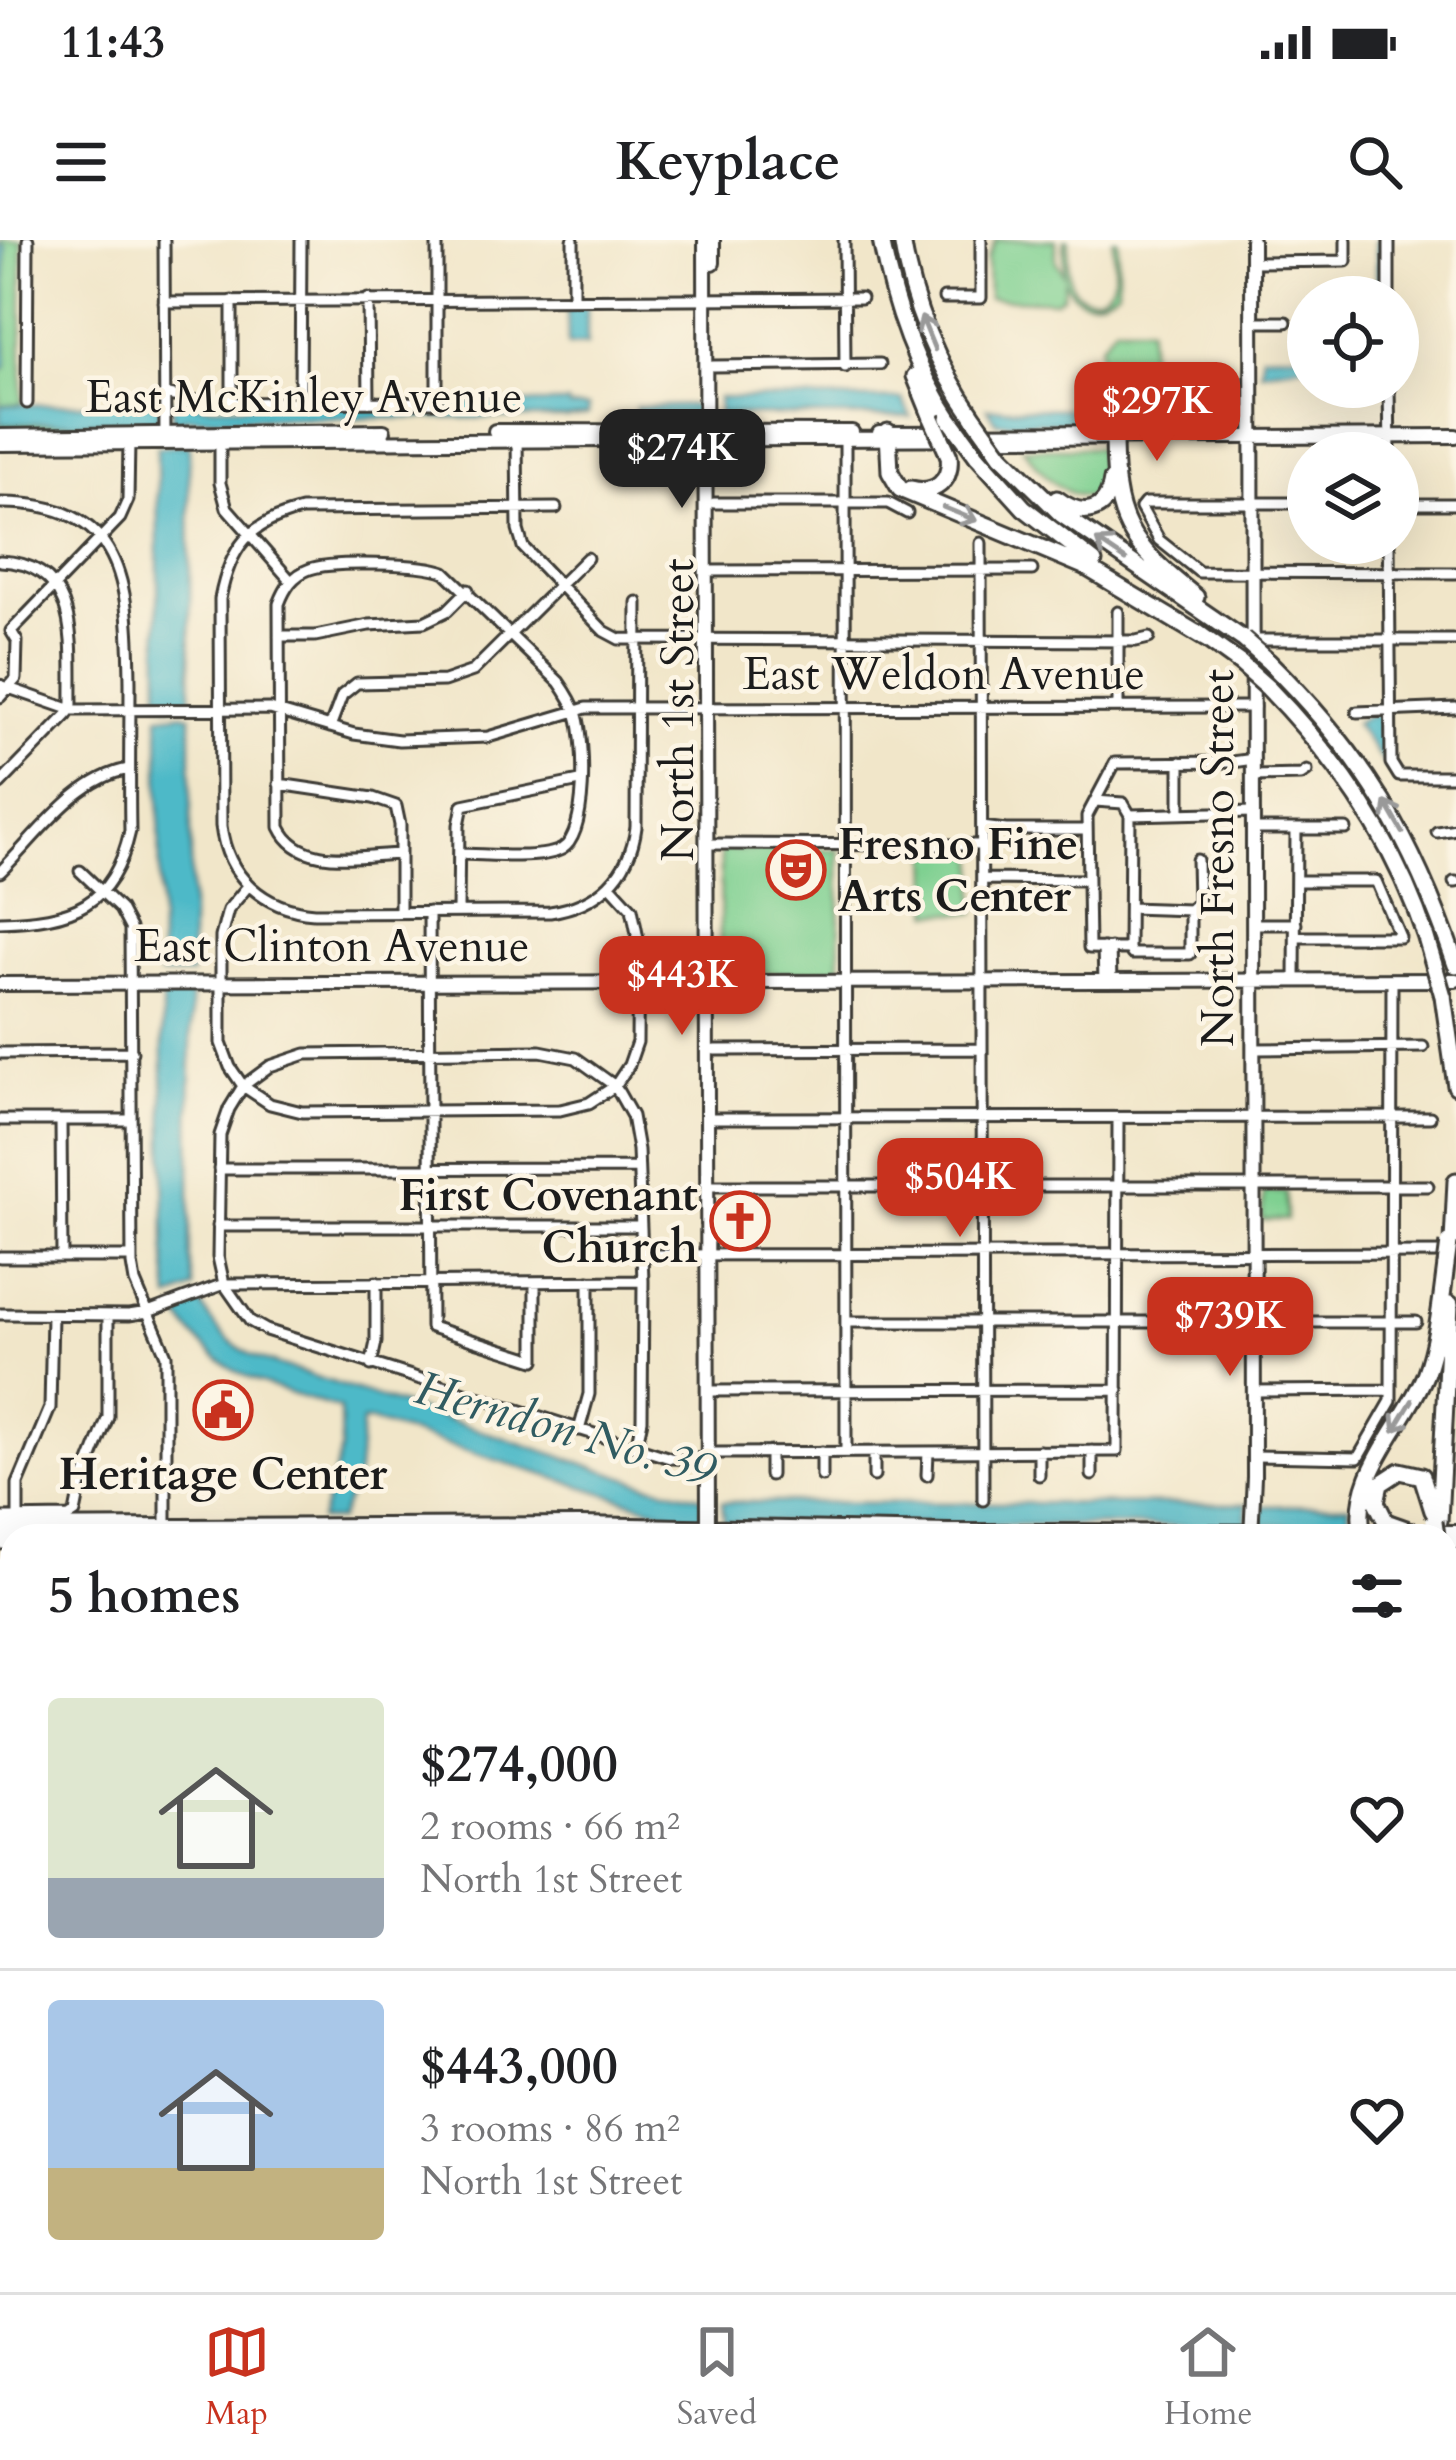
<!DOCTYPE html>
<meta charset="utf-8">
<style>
body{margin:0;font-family:Cardo,serif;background:#f2f2f2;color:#202124;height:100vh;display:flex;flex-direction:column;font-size:45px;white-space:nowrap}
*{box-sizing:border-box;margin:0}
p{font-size:39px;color:#757577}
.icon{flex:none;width:66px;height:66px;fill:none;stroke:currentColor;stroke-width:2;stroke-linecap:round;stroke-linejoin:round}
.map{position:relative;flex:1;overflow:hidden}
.drawer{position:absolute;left:0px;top:1284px;width:1458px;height:768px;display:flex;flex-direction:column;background:#fff;border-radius:36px 36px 0 0;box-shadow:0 12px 48px #0002}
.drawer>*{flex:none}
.tools{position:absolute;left:1287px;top:36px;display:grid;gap:24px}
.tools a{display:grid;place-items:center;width:132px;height:132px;border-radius:50%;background:#fff;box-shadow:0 12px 48px #0002;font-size:60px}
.price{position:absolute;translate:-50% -102px;padding:0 27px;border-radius:24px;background:#c8321e;color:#fff;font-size:39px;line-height:78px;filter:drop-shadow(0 3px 6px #0008)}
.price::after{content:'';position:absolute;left:50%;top:72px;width:36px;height:27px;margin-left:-18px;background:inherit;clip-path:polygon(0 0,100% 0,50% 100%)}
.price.current{background:#222;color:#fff}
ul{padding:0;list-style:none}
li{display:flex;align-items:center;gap:36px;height:300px;padding:0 48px}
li+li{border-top:3px solid #e0e0e0}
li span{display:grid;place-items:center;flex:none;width:336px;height:240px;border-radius:12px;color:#555}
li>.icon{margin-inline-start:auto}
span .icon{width:144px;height:144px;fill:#fffc;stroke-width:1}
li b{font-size:51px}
h2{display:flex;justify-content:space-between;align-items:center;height:144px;padding:0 48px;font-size:51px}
.status{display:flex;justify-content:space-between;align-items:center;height:84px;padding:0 60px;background:#fff;direction:ltr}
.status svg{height:33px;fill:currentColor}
header{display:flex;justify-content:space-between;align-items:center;height:156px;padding:0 48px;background:#fff;font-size:54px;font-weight:800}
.menu{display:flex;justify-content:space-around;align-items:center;height:168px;border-top:3px solid #e0e0e0;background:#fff;font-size:33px;color:#757577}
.menu a{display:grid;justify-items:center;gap:6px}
.menu .current{color:#c8321e}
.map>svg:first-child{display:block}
.green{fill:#7fd091;stroke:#4e7656;stroke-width:3}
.water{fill:#4db9c8;stroke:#346a72;stroke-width:3}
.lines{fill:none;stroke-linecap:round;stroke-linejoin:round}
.minor-casing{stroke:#3c3a36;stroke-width:15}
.major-casing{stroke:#3c3a36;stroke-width:18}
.highway-casing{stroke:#3c3a36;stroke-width:21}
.minor{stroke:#fff;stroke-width:9}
.major{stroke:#fff;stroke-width:12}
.highway{stroke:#fff;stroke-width:15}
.highway-bridge-casing{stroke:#3c3a36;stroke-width:21;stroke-linecap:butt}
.highway-bridge{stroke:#fff;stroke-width:15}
.oneway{stroke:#999}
.labels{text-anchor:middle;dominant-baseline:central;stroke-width:9;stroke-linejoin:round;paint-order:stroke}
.street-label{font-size:45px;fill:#1c1c1c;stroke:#fcf5e5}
.poi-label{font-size:45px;font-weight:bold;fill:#1c1c1c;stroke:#fcf5e5;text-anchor:start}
.water-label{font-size:48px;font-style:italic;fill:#305b61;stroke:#fcf5e5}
</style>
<div class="status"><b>11:43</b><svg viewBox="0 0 49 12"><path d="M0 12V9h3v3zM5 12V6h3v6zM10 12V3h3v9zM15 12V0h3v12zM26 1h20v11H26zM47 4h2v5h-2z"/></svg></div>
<header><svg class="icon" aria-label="menu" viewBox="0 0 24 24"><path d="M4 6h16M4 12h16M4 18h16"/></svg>Keyplace<svg class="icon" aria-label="search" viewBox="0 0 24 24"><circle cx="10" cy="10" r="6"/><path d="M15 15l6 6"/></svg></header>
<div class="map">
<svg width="1456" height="2052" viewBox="0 0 1456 2052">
<rect width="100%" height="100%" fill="#fcf5e5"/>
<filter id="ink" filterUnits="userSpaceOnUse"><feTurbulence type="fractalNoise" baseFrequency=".00833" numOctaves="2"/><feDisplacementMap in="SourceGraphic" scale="24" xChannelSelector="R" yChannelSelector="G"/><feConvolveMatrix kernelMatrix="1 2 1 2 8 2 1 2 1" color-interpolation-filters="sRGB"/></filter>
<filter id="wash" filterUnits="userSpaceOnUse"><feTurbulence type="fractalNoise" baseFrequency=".004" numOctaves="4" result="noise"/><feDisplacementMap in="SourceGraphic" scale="48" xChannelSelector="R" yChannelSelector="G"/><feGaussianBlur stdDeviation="2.7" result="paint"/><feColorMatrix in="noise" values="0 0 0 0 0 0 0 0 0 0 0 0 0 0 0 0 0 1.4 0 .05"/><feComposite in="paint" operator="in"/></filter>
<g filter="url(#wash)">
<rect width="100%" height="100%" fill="#f1e6c9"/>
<path class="green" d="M0,0H22V164L0,165Z
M996,0H1056V21L1064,35V0H1069C1069,12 1067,28 1070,40C1075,63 1107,63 1113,40C1116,28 1113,12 1113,0H1118V50C1097,63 1077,69 1064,40L1063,55L1056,61L988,58L987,19Z
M1115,86H1149V124L1100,123V105Z
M159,180L156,187L0,189V184Z
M1023,208H1098L1101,246L1094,257C1060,257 1042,233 1023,208Z
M721,610H839L840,733H750V705H720Z
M929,611H977L975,673H931Z
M1264,952H1286L1287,980H1262Z"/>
<path class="water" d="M1376,0H1387L1384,55L1317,57L1324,52L1372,49L1377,40Z
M0,4L6,7V127L0,130Z
M587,66V104L568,105L567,67Z
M1308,113V124L1261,131L1262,114Z
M1244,131L1246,148L1216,175L1174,184L997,182L987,168L1208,170Z
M718,158L902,159L911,177L719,175Z
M173,160L206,166L568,163L569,167H588V175L567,178H182V186H172Z
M160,163L159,180L156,181L0,184V165Z
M699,165V175H636V167Z
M189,204L191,463L170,466L159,463L157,207Z
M183,473L191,476V735H160L159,476Z
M1383,475L1385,477L1386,526L1355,484L1367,476Z
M191,751L190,1017L194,1049L170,1059L165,1010L162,752Z
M191,1060L199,1061C214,1088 229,1104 257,1118L649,1245L702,1257V1280H672L671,1274L370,1181L362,1182L358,1232L339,1280H320L341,1210L340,1169C269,1146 216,1138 175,1069Z
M722,1262L1247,1264V1283L1243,1287L724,1282Z
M1349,1265V1282L1344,1286L1262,1285V1266Z
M12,1646V1733L0,1695Z"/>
</g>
<g filter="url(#ink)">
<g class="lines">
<defs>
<path id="minor" d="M164,0L165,199
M573,0V58
M844,0L845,127
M1252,22L1346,21V0
M1389,57V0
M944,58H981V0
M368,59L369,162
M164,62L861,58
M1252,82H1286
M713,126L880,124
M1389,147L1390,213
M164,154L207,163L437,162V0
M27,163L28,0
M232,163V61
M300,163L301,0
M517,197L518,290L523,307L604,391L619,399L1136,401L1149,398
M220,200V243L227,268L291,341
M845,201L846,1212
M0,263C125,262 129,344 130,443C130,492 129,542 130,591C113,667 72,680 0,682
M714,263H888L907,273
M1308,263H1145L1141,268L1159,300L1199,332L1456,333
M1398,264H1456
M556,268L301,270C249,283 230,307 220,359L221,586C227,637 264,669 314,673L550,672C598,665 630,635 636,587L637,362
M981,303L983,1260
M1389,303L1391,523L1399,536H1456
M0,321C82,324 71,406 72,464L67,475L0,544
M706,331L1032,330
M1118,372V467
M11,391L120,278L128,260L129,201
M279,396H315L369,385L424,382L447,371L468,350
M1254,400H1456
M0,445L72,470L270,469L354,494L399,500L488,497L586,468L1254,467
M0,457L16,439L17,401L11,391
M1357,472L1456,468
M330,487L342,455L357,443L444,441L473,431L587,318
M1180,522V572
M1254,536L1301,535L1307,531
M279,544L373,558L396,566L400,585V672
M1095,561L1123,563L1130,575
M1254,572L1130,575L1129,709L1089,708L1087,576L1115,523L1232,522L1254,519
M982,587L1006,590H1087
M1254,589H1346
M1437,592L1456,589
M707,604L983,605
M400,614C360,615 300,630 280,587L279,364C285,348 293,335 310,329C331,321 424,323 445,332L559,442C566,452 573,463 577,475C585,502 588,594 562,609C540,621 485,614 459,614
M80,631L120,669L130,688L132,1024L135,1042L166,1115V1288
M0,632C37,596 76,538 129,529
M982,639L1087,640
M1454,642H1456
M610,645L632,669L638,699L637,802L629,825L615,846L632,876L638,910L643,1041L642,1180L636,1207
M248,646L228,670L221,697V803L230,827L243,846L229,869L220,895L218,1017L224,1044L250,1081L266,1090L670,1218L707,1219
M1130,668L1190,670
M458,671L459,585L463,565L580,541
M429,672L431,1087L535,1120V1042
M1254,684H1296
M1296,697H1400L1376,641H1296
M1103,708L1104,741
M1110,708L1111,741
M1129,709L1132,714H1190V670L1198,662L1197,620
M1295,740L1296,589
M1254,809L1423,807
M715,810L982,809
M540,811L576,818L615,846L589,863L560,870L302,872L270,864L243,846L270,826L306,814Z
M0,813L132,812
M707,878L1430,877
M0,880H131
M61,880L62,1017
M219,929L638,928
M707,946H1428
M218,986H638
M640,1015L1456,1013
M0,1017H132
M0,1074L129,1075L148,1072L224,1044L643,1041
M847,1082H1416
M371,1125L376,1102V1042
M707,1151L1118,1150
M1254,1151L1391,1150
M579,1190L589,1154V1041
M1092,1211V1235
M822,1212V1236
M715,1213L1117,1211L1118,878
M1254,1216L1358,1218L1391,1161L1392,740
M770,1235V1212
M927,1235L928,1212
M1039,1235V1211
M874,1236V1212
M0,1278L69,1277L75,1273L80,1248L108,1177V1075
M18,1278V1244L50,1168L52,1075
M0,1304H12
M0,1366H12
M0,1427H12
M0,1472L12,1469
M0,1490H12
M0,1515L12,1521
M0,1546H12
M0,1618L12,1600
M1446,1833L1456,1834
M0,1837L12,1836
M0,1970H12
M0,2026H12
M1322,2040V2052
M1386,2040V2044
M1183,2041V2040
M96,2052V2040
M156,2052V2040
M229,2052L237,2040
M297,2052L305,2040
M331,2052L339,2040
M399,2052L408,2040
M555,2052L558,2040
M612,2052V2040
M688,2052V2040
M927,2052V2040
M1238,2052V2040"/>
<path id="major" d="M705,0L708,1296
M713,23V0
M495,191L852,192
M879,193L1176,192
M0,196L384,191
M0,204C485,199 971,199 1456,196
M0,744L1456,740
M0,1287L580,1284L949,1291L1456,1292
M473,1293L602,1292
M293,1294L368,1293
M0,1295L212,1294
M1251,1296L1254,1237L1252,0
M1446,1302H1456
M705,2052V2040
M1249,2052V2040"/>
<path id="highway" d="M881,0C893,63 913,124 949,178
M902,0C912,64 937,125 975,179
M915,136L932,178
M888,192L890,232L900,249L1084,326L1206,399
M1114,192C1114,282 1126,301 1196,357
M1001,215L1061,274L1243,399
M977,216L1024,268L1094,322
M911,249C935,255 952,241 949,216
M1057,259C1082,278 1107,274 1112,240
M1198,393L1241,424
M1269,422C1365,517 1412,597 1456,725
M1268,448C1344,526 1406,619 1434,725
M1443,756L1456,846
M1453,1002L1456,941
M1439,1281L1450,1064
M1417,1293L1386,1282L1376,1262L1380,1244L1400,1231L1422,1236L1433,1271
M1363,1296C1349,1235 1404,1187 1425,1135C1438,1100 1441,1062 1446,1025
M1446,1521L1456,1355
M1446,1609L1456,1533
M1411,2040L1412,2052
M1430,2040L1431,2052"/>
</defs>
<use href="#minor" class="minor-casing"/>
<use href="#major" class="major-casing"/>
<use href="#highway" class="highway-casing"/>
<use href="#minor" class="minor"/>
<use href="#major" class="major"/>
<use href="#highway" class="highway"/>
<defs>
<path id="highway-bridge" d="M932,178L949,216
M949,178L977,216
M975,179L1001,215
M1243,399L1269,422
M1241,424L1268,448
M1434,725L1443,756
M1446,1025L1449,1003
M1434,1281L1436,1296"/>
</defs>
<use href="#highway-bridge" class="highway-bridge-casing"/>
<use href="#highway-bridge" class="highway-bridge"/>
</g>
<defs><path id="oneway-shaft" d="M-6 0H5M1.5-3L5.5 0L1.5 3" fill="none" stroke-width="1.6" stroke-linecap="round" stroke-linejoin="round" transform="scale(3)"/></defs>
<g class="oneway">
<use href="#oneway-shaft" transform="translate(928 93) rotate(-112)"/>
<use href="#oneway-shaft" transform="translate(960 274) rotate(22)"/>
<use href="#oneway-shaft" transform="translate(1111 310) rotate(-146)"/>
<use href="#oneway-shaft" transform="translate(1394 577) rotate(-120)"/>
<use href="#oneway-shaft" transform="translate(1403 1176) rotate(121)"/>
</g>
</g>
<defs>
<symbol id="theatre-ring" viewBox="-11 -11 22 22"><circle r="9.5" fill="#fcf5e5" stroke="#c8321e" stroke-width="1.5"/><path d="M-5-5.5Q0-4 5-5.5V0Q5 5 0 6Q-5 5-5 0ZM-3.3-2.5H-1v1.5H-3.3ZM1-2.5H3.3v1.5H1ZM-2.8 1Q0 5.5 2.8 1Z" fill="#c8321e"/></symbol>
<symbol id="church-ring" viewBox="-11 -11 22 22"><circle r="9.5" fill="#fcf5e5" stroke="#c8321e" stroke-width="1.5"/><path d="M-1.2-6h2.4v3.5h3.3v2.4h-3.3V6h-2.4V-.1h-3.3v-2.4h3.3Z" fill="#c8321e"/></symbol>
<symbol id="civic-ring" viewBox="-11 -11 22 22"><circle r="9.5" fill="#fcf5e5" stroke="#c8321e" stroke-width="1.5"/><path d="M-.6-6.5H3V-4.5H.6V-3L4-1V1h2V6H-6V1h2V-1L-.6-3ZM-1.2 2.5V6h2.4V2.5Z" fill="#c8321e"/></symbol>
</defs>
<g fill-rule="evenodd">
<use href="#theatre-ring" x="763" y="597" width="66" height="66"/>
<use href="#church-ring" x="707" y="948" width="66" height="66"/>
<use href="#civic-ring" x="190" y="1137" width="66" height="66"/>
</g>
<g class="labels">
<g class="street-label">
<text x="304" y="157">East McKinley Avenue</text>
<text x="944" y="434">East Weldon Avenue</text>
<text transform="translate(678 470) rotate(-90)">North 1st Street</text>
<text transform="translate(1218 618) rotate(-90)">North Fresno Street</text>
<text x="332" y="706">East Clinton Avenue</text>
</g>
<g class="poi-label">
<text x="838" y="604">Fresno Fine<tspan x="838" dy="52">Arts Center</tspan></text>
<text x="698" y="955" text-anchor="end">First Covenant<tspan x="698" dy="52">Church</tspan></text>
<text x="223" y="1234" text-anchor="middle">Heritage Center</text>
</g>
<g class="water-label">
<text transform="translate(565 1189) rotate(16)">Herndon No. 39</text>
</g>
</g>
</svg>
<div class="tools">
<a><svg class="icon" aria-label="locate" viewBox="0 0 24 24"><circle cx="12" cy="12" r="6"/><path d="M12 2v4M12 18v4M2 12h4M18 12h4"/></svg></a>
<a><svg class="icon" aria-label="layers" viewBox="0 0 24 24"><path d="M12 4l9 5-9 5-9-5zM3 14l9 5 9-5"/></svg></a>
</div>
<b class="price" style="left:1157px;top:224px">$297K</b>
<b class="price current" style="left:682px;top:271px">$274K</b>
<b class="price" style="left:682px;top:798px">$443K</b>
<b class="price" style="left:960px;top:1000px">$504K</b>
<b class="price" style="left:1230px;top:1139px">$739K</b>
<section class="drawer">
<h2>5 homes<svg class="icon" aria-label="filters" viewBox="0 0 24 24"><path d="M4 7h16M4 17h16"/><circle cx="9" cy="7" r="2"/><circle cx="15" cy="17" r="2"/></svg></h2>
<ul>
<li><span style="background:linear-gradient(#dfe7d0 75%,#9aa5b1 0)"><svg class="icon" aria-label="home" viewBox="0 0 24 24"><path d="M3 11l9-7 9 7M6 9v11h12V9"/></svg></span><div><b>$274,000</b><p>2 rooms · 66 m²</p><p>North 1st Street</p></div><svg class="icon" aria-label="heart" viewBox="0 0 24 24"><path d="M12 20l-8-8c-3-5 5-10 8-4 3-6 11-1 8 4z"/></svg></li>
<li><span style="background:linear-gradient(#a9c7e8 70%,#c2b280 0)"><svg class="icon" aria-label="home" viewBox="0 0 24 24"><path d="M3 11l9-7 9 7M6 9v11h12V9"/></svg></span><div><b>$443,000</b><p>3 rooms · 86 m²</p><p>North 1st Street</p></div><svg class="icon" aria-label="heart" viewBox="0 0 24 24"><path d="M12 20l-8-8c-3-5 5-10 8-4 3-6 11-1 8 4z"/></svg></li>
</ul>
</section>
</div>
<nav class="menu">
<a class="current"><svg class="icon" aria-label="map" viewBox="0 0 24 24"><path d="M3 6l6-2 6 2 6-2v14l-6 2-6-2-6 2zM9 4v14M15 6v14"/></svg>Map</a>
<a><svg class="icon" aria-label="saved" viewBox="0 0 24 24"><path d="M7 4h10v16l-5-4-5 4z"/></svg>Saved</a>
<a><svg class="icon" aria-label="home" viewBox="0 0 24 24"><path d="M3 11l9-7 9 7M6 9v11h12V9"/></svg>Home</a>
</nav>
